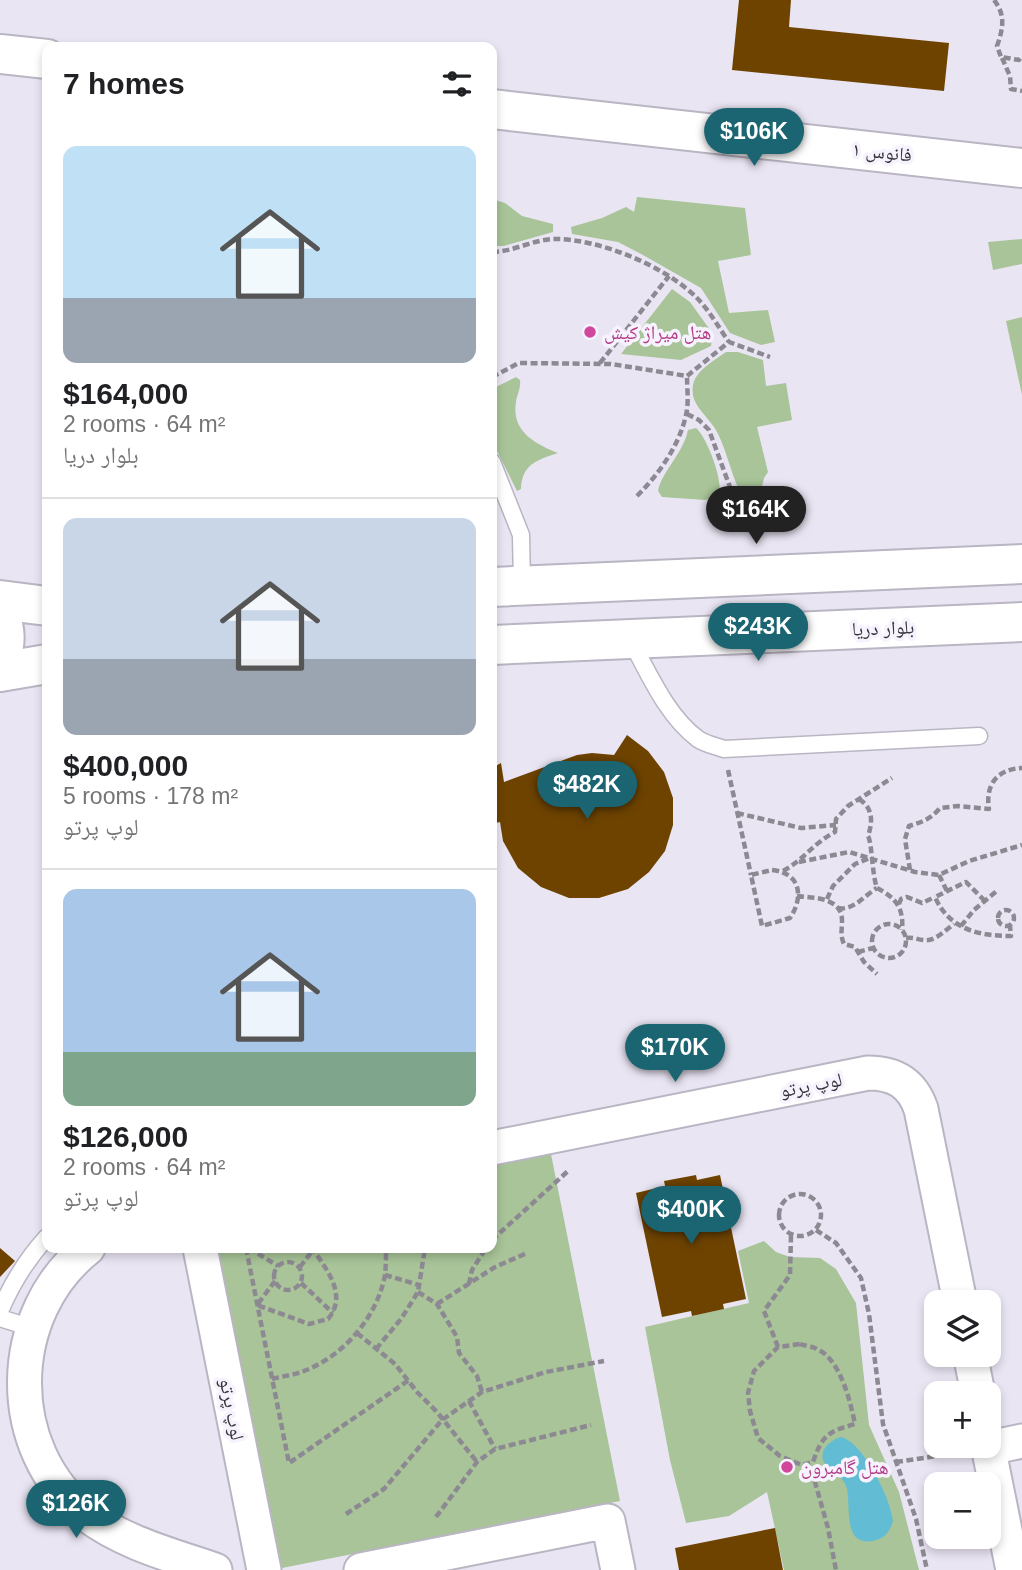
<!DOCTYPE html>
<meta charset="utf-8">
<style>
body{margin:0;font-family:Arial,"Noto Naskh Arabic",sans-serif;background:#f6f6f6;color:#202124;height:100vh;display:flex;flex-direction:column;font-size:26px;white-space:nowrap}
*{box-sizing:border-box;margin:0}
p{font-size:23px;color:#757577}
.icon{flex:none;width:38px;height:38px;fill:none;stroke:currentColor;stroke-width:2;stroke-linecap:round;stroke-linejoin:round}
.map{position:relative;flex:1;overflow:hidden}
.side{position:absolute;left:42px;top:42px;width:455px;height:1211px;display:flex;flex-direction:column;background:#fff;border-radius:14px;box-shadow:0 4px 10px #0003}
.side>*{flex:none}
.buttons{position:absolute;left:924px;top:1290px;display:grid;gap:14px}
.buttons a{display:grid;place-items:center;width:77px;height:77px;border-radius:14px;background:#fff;box-shadow:0 4px 10px #0003;font-size:35px}
.price{position:absolute;translate:-50% -60px;padding:0 16px;border-radius:24px;background:#1a6571;color:#fff;font-size:23px;line-height:46px;filter:drop-shadow(0 2px 4px #0008)}
.price::after{content:'';position:absolute;left:50%;top:42px;width:21px;height:16px;margin-left:-10px;background:inherit;clip-path:polygon(0 0,100% 0,50% 100%)}
.price.active{background:#222;color:#fff}
ul{padding:0;list-style:none}
li{display:grid;align-content:center;gap:14px;height:371px;padding:0 21px}
li+li{border-top:2px solid #e0e0e0}
li span{display:grid;place-items:center;height:217px;border-radius:14px;color:#555}
li>.icon{margin-inline-start:auto}
span .icon{width:126px;height:126px;fill:#fffc;stroke-width:1}
li b{font-size:30px}
h2{display:flex;justify-content:space-between;align-items:center;height:84px;padding:0 21px;font-size:30px}
.map>svg:first-child{display:block}
.green{fill:#a8c498}
.water{fill:#61bcd4}
.building{fill:#6e4300}
.lines{fill:none;stroke-linecap:round;stroke-linejoin:round}
.lane-casing{stroke:#bab5c3;stroke-width:19}
.street-casing{stroke:#bab5c3;stroke-width:37}
.secondary-casing{stroke:#bab5c3;stroke-width:42}
.path{stroke:#8d8992;stroke-width:4.5;stroke-dasharray:7 3.5;stroke-linecap:butt}
.lane{stroke:#fff;stroke-width:16}
.street{stroke:#fff;stroke-width:33}
.secondary{stroke:#fff;stroke-width:38}
.hotel-dot{fill:#d1479c;stroke:#f7f3fe;stroke-width:2.5}
.labels{text-anchor:middle;dominant-baseline:central;stroke-width:7;stroke-linejoin:round;paint-order:stroke}
.street-label{font-size:19px;fill:#353338;stroke:#f7f3fe}
.hotel-label{font-size:19px;fill:#b23c85;stroke:#f7f3fe;text-anchor:start}
</style>
<div class="map">
<svg width="1022" height="1570" viewBox="0 0 1022 1570">
<rect width="100%" height="100%" fill="#eae5f3"/>
<path class="green" d="M637,197L745,208L751,255L718,261L729,313L768,310L775,342L761,345L730,333L701,288L643,255L618,242L572,234L571,227L602,218L626,207L634,212Z
M492,199L505,203L522,216L553,224V232L504,246H492Z
M1022,239V264L993,270L988,242Z
M672,289L690,302L713,334L711,346L681,360L621,354Z
M1022,317V395L1006,321Z
M726,352H738L763,360L766,386L786,383L792,420L757,427L768,472L764,478L760,496L751,499L743,497C730,476 726,441 711,423C702,411 690,402 693,385C696,370 715,360 726,352Z
M516,377L520,380C521,389 517,394 516,402C511,431 535,444 558,453C537,460 522,464 521,489L517,491L492,441V389Z
M696,428C707,437 724,482 719,496L705,500L662,497L658,491C662,471 683,454 688,430Z
M551,1154L620,1501L282,1568L218,1248H492V1166Z
M764,1241L776,1252L790,1257L820,1258L836,1269L856,1303L869,1425L899,1492L919,1570H784L767,1492L729,1516L686,1523L670,1460L645,1327L749,1303L738,1251Z"/>
<path class="water" d="M841,1437C863,1442 891,1499 893,1521C890,1530 886,1538 876,1540C842,1550 851,1506 847,1489C844,1476 833,1474 826,1465C816,1453 829,1440 841,1437Z"/>
<path class="building" d="M739,0H791L789,27L949,43L944,91L732,70Z
M627,735L648,751L664,772L673,798V825L665,851L649,872L628,889L599,898H569L541,887L518,868L503,841L500,822L492,824V768L501,763L504,782L577,755L592,753L614,755Z
M696,1175L697,1180L720,1175L746,1299L723,1304L724,1309L692,1316L691,1311L662,1317L636,1193L665,1186L664,1181Z
M0,1248L15,1261L0,1277Z
M775,1528L783,1570H679L675,1548Z"/>
<g class="lines">
<defs>
<path id="lane" d="M492,462L521,535L522,585
M631,641C649,674 667,716 698,739C705,744 716,746 724,749L979,736
M0,1311C12,1283 26,1260 47,1237
M0,1318L32,1328"/>
<path id="street" d="M492,1148L868,1073C895,1073 912,1083 921,1109L960,1302
M88,1248C5,1313 2,1449 87,1515C124,1543 171,1555 215,1570
M200,1248L264,1570
M970,1354L978,1393
M988,1446L1013,1570
M989,1448L1022,1441
M361,1570L608,1521L618,1570"/>
<path id="secondary" d="M0,54L47,59
M492,109L1022,168
M492,587L1022,564
M0,600L47,606
M0,616C7,632 6,645 0,660
M492,645L1022,622
M0,672L47,664"/>
</defs>
<use href="#lane" class="lane-casing"/>
<use href="#street" class="street-casing"/>
<use href="#secondary" class="secondary-casing"/>
<path class="path" d="M994,0C1006,15 1003,29 997,46L1001,57L1019,60L1022,56
M1002,58L1010,76L1011,89L1022,91
M492,252C513,252 534,239 555,239C600,239 665,266 697,298C709,310 719,328 729,342
M600,363L669,276
M492,377L519,363L611,364L687,376L729,342L770,357
M687,414L699,420L709,430L734,498
M637,496C659,474 679,446 686,415C689,403 687,388 687,376
M728,770L751,875
M859,799C873,808 873,821 868,836C872,842 872,875 877,888C896,898 904,908 902,930
M737,813L801,828L836,825
M799,862L849,852L915,872L939,875L969,861L1022,845
M772,870C801,873 804,897 790,918L762,926L751,875Z
M910,870L905,839L909,826C922,822 931,819 940,808L958,806L989,809C985,785 997,769 1022,768
M783,871C805,859 812,844 835,832L836,819L848,806L892,778
M939,875L947,891
M797,896C814,898 843,897 842,922C842,931 840,935 844,944L855,947L864,962L877,974
M827,899L833,886L855,864L870,858
M985,901L966,882L935,897C949,929 978,936 1011,936L1010,926
M899,904L901,899L907,897L922,903L935,897
M838,908C853,911 864,896 877,888
M998 918a8 8 0 1 1 16 0a8 8 0 1 1-16 0Z
M872 941a17 17 0 1 1 34 0a17 17 0 1 1-34 0Z
M961,926L974,910L998,890
M906,938C913,937 916,939 923,940C935,942 944,931 954,924
M858,952L873,948
M779 1215a21 21 0 1 1 42 0a21 21 0 1 1-42 0Z
M816,1230L836,1243L861,1278L869,1314L883,1424L916,1519L927,1570
M492,1240L568,1171
M246,1248L289,1463L409,1380
M249,1248L278,1266
M274 1276a14 14 0 1 1 28 0a14 14 0 1 1-28 0Z
M300,1267L313,1250
M385,1275L419,1285
M275,1281L257,1305L309,1324L328,1319C348,1295 327,1270 312,1248
M301,1283L333,1313
M469,1284L472,1270L486,1248
M418,1292L437,1304L457,1337L459,1353L477,1376L482,1392
M437,1304L495,1267L527,1253
M357,1333L395,1364L417,1392L437,1412L477,1462
M800,1344C805,1346 812,1346 817,1349C841,1360 850,1401 855,1424C829,1431 822,1435 813,1462L802,1465L780,1456L758,1438L750,1411L748,1393L754,1371L778,1347Z
M778,1347L764,1311L790,1275L791,1235
M376,1349L401,1319L418,1292L425,1248
M272,1379C283,1376 294,1375 304,1371C344,1356 377,1317 385,1275C386,1266 386,1257 386,1248
M469,1401L495,1449
M896,1462L957,1453
M802,1465L813,1475L828,1528L836,1570
M346,1514L384,1489L442,1420L482,1392L546,1372L604,1361
M436,1517L477,1462L495,1449L591,1425"/>
<use href="#lane" class="lane"/>
<use href="#street" class="street"/>
<use href="#secondary" class="secondary"/>
</g>
<g class="hotel-dot">
<circle cx="590" cy="332" r="7"/>
<circle cx="787" cy="1467" r="7"/>
</g>
<g class="labels">
<g class="street-label">
<text transform="translate(882 152) rotate(6)">فانوس ۱</text>
<text transform="translate(883 628) rotate(-2)">بلوار دریا</text>
<text transform="translate(811 1085) rotate(-11)">لوپ پرتو</text>
<text transform="translate(232 1409) rotate(79)">لوپ پرتو</text>
</g>
<g class="hotel-label">
<text x="604" y="332">هتل میراژ کیش</text>
<text x="801" y="1467">هتل گامبرون</text>
</g>
</g>
</svg>
<div class="buttons">
<a><svg class="icon" aria-label="layers" viewBox="0 0 24 24"><path d="M12 4l9 5-9 5-9-5zM3 14l9 5 9-5"/></svg></a>
<a>+</a>
<a>−</a>
</div>
<b class="price" style="left:754px;top:168px">$106K</b>
<b class="price active" style="left:756px;top:546px">$164K</b>
<b class="price" style="left:758px;top:663px">$243K</b>
<b class="price" style="left:587px;top:821px">$482K</b>
<b class="price" style="left:675px;top:1084px">$170K</b>
<b class="price" style="left:691px;top:1246px">$400K</b>
<b class="price" style="left:76px;top:1540px">$126K</b>
<section class="side">
<h2>7 homes<svg class="icon" aria-label="filters" viewBox="0 0 24 24"><path d="M4 7h16M4 17h16"/><circle cx="9" cy="7" r="2"/><circle cx="15" cy="17" r="2"/></svg></h2>
<ul>
<li><span style="background:linear-gradient(#bfe0f5 70%,#9aa5b1 0)"><svg class="icon" aria-label="home" viewBox="0 0 24 24"><path d="M3 11l9-7 9 7M6 9v11h12V9"/></svg></span><div><b>$164,000</b><p>2 rooms · 64 m²</p><p>بلوار دریا</p></div></li>
<li><span style="background:linear-gradient(#c9d6e8 65%,#9aa5b1 0)"><svg class="icon" aria-label="home" viewBox="0 0 24 24"><path d="M3 11l9-7 9 7M6 9v11h12V9"/></svg></span><div><b>$400,000</b><p>5 rooms · 178 m²</p><p>لوپ پرتو</p></div></li>
<li><span style="background:linear-gradient(#a9c7e8 75%,#7fa58c 0)"><svg class="icon" aria-label="home" viewBox="0 0 24 24"><path d="M3 11l9-7 9 7M6 9v11h12V9"/></svg></span><div><b>$126,000</b><p>2 rooms · 64 m²</p><p>لوپ پرتو</p></div></li>
</ul>
</section>
</div>
